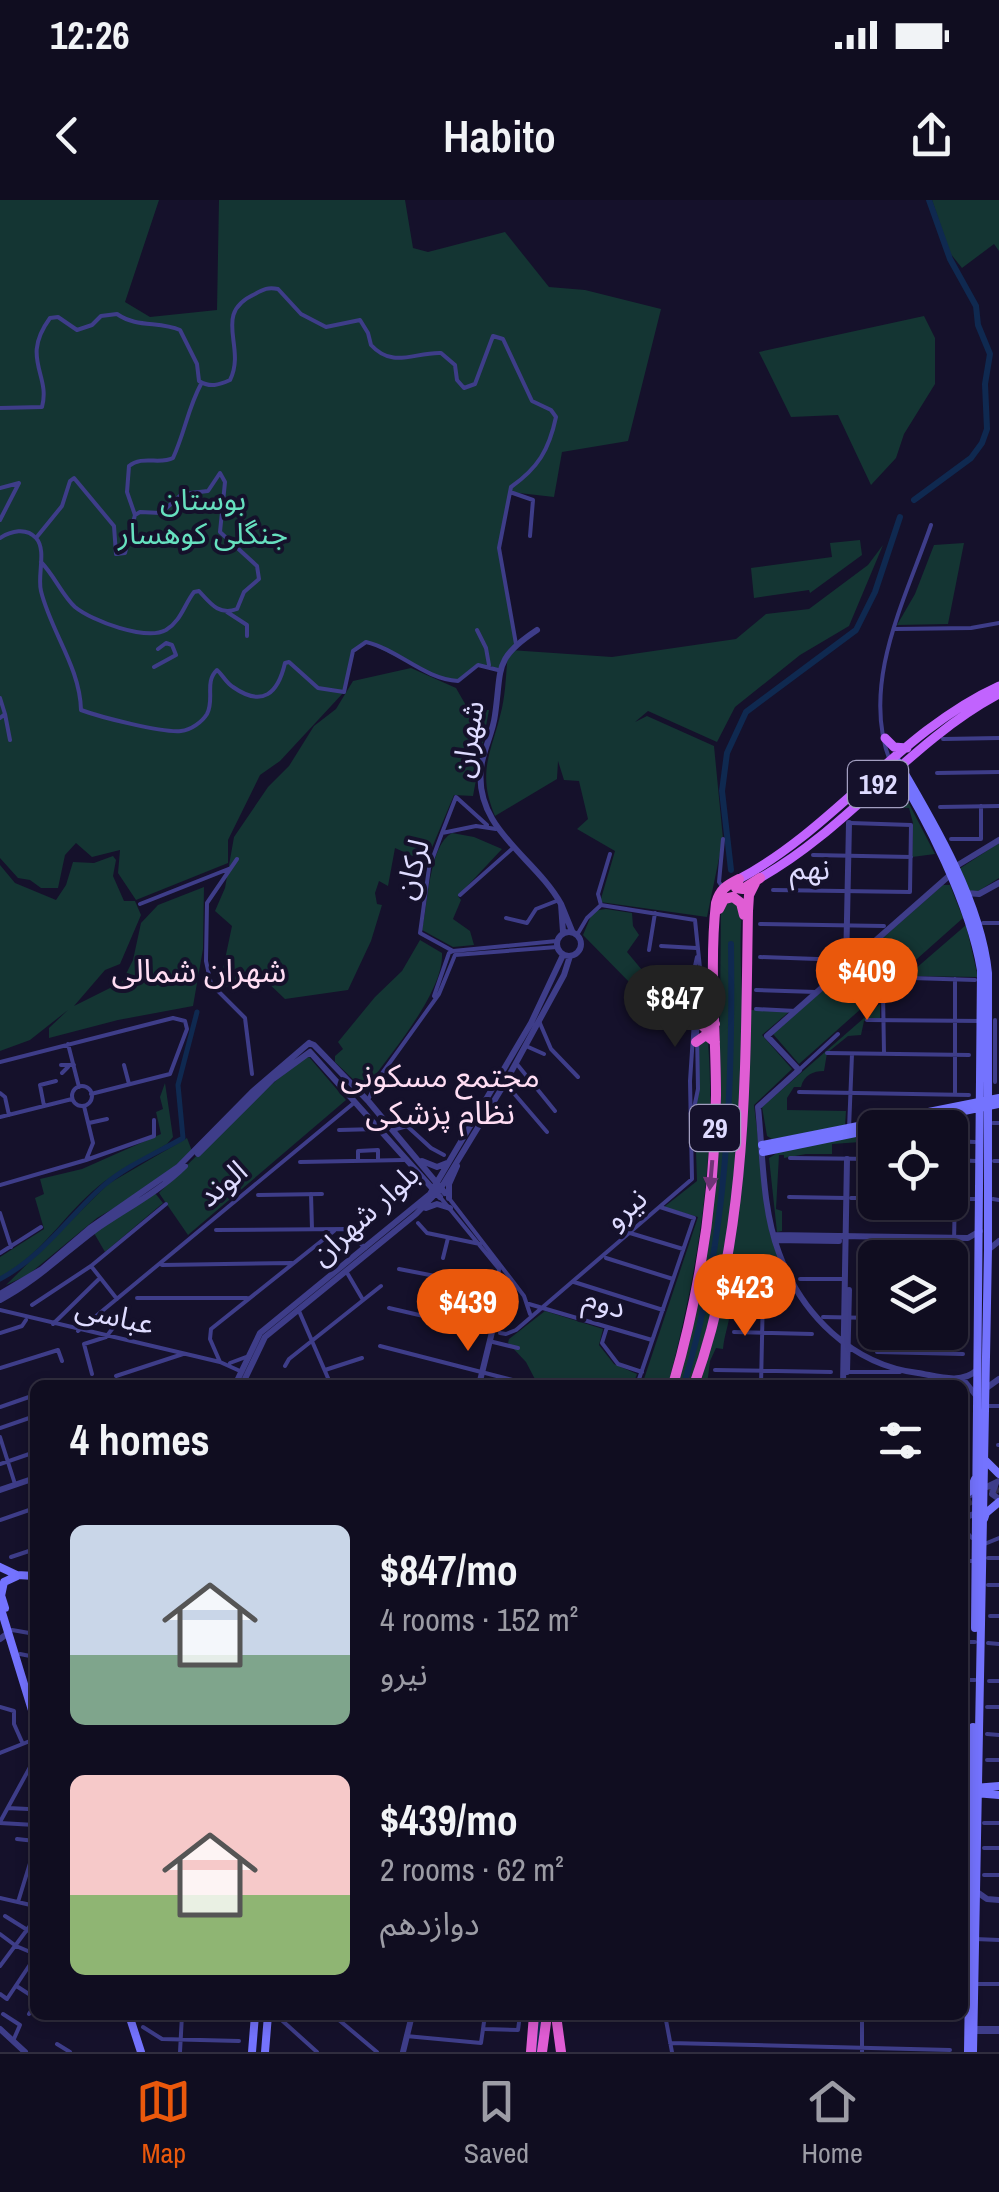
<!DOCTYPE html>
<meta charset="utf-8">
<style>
body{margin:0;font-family:"Archivo Narrow","Noto Sans Arabic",sans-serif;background:#191629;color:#f1f3f6;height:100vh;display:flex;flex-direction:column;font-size:38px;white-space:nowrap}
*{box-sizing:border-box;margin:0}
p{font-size:32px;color:#9c9ca5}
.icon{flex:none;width:55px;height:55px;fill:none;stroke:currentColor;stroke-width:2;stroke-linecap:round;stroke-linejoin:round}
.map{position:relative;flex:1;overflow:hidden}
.drawer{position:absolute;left:30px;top:1180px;width:938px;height:640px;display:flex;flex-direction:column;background:#100d20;border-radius:15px;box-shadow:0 5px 15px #0003,0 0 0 2px #302d3e}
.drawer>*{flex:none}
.fabs{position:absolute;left:858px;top:910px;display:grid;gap:20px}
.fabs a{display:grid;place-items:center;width:110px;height:110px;border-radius:15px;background:#100d20;box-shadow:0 5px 15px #0003,0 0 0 2px #302d3e;font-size:50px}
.price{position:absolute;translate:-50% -85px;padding:0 22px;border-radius:35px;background:#ea580c;color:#fff;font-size:32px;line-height:65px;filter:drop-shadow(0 2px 5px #0008)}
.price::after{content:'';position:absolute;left:50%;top:60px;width:30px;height:22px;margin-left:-15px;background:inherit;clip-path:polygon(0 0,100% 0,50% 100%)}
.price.current{background:#222;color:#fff}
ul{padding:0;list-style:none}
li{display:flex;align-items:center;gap:30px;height:250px;padding:0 40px}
li span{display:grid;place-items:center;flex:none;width:280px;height:200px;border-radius:15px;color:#555}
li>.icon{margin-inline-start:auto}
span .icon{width:120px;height:120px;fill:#fffc;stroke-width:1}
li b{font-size:42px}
h2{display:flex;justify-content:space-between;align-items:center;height:120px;padding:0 40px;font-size:42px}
.status{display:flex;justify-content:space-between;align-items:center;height:70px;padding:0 50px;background:#100d20;direction:ltr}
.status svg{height:28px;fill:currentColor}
header{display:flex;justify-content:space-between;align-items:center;height:130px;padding:0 40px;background:#100d20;font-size:45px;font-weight:600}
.tab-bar{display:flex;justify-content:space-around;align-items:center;height:140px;border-top:2px solid #302d3e;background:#100d20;font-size:28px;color:#9c9ca5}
.tab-bar a{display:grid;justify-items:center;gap:5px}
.tab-bar .current{color:#ea580c}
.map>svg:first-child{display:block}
.green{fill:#143533}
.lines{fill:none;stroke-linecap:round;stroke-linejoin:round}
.canal{stroke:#0f2950;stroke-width:5}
.river{stroke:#0f2950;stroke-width:6}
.trunk-tunnel{stroke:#332f4b;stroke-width:10;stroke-dasharray:10 5;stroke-linecap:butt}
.minor{stroke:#3e3d89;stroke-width:4}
.tertiary{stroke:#3e3d89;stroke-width:6}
.secondary{stroke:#7473fe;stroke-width:8}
.primary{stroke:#c163fe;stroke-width:9}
.trunk{stroke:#e05dd4;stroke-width:10}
.oneway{fill:#703377}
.labels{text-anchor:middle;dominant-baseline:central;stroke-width:8;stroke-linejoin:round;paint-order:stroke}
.shield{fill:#15112b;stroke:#a29ebf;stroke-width:2.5}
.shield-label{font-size:28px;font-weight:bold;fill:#dedbff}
.park-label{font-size:30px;fill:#66e0bf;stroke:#15112b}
.street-label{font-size:30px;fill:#dedbff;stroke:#15112b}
.neighbourhood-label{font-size:32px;fill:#ffddf3;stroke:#15112b}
</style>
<div class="status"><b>12:26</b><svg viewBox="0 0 49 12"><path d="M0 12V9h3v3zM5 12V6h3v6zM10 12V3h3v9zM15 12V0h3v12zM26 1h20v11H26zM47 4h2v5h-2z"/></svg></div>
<header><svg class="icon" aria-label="back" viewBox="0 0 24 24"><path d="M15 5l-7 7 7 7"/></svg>Habito<svg class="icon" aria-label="share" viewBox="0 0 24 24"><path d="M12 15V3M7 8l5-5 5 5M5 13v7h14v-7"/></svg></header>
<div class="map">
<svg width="999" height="1852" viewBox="0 0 999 1852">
<rect width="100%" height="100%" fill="#15112b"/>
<path class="green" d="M0,0H159L125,102L150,117L217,110L219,0H405L413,48L428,52L505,32L549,87L585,90L661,109L628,241L562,252L554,297L510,292L499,348L516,444L510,450L612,457L736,439L766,414L809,409L868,365L883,345L849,426L800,455L735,507L717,542L648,511L635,522L647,516L714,546L723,639L707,717L600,702L615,651L577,629L588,619L579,581L564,580L558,561L557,579L495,616C476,571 492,552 502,508C506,490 506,471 508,453L500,471L489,465H478L458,481L444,480L366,442L353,451L344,492L280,561L260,575L228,640V663L136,700L118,673L120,650L92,657L76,643L65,655L58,688H41L30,680L18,678L0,658Z
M932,0H999V51L994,44L962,68L950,53Z
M924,116L935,138V184L904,234L896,258L871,285L838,215L791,217L759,152Z
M860,340L862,355L810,393L809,390L754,398L751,368L832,357L830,343Z
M964,343L948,424L897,425L915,394L934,345Z
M411,468L456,488L468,509L489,510L473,596L454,595L426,662L395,648L388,686L379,681L375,693L377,704L382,705L371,741L348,790L285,799L265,780L219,788L232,726L215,711L225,688L234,637L268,587L289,566L314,526L336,509L353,481Z
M889,586L904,594L935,654L912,657L913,623L909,608L857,607L869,595Z
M452,633L474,637L502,649L458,696L461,700L453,719L470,731L474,745L453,747L422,730C428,704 429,645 452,633Z
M999,643V678L977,692L968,693L959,669Z
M113,656L116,660L113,676L124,701H135L141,715L120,764L105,770L74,806L122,782L133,760L141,723L158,705L204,687L203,749L193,806L118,820L49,838V828L68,810L30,840L0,851V665L15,683L56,700L66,685L73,662L94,663Z
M943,685H950L963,718L799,864L773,834Z
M730,698L742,710C738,758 744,807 743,855C740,967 725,1079 690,1185H677L685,1154L719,911L721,705Z
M606,709L632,713L633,726L639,735L627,752L642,770L632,785L583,735L593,711Z
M966,725L978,777L907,776Z
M420,740L442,753C444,791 394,849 372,880L360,886L335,862V856L343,849L338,842L375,797L402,771Z
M880,804V818L864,821L861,835L848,836L827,853L824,871C813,871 804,875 801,887H794L787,898V910L846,911L845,926L772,939L767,936L762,907Z
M750,810L790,811L762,835L792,869L754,905L770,1034L793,1092L735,1091V1110L730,1111C729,1125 724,1135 723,1149L716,1148L710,1161L707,1185H700C736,1059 749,941 750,810Z
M704,838L708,842C717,958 697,1074 668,1185H642L698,1017L664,1007L697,981L695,922L699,841Z
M309,857L346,900L188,1035L159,993C182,971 289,861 309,857Z
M165,883L173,937L167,944C147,956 124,967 105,981C66,1010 44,1054 0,1077V1057L44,1029L35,998L44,994L40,979L82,969L161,934L156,912L163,909L160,897Z
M875,932V941L832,944V954H806L784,958V955H779L776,1009L782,1011V1031L777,1032L769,958L780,951Z
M187,938L192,951L152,986L97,1018L28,1075L6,1085L108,984Z
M155,993L163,1003L105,1052L94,1033Z
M545,1111L603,1129L599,1145L614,1164L637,1174L633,1185H538L526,1162L508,1143L509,1139Z"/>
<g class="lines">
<path class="canal" d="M0,1079C42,1057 68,1017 103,986C126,966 157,953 183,938L178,885L197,812"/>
<path class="river" d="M914,300L971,258L982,243L987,229L985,184L990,154L978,125L976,106L950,59L929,0
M731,670L722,591L727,553L746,512L856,430L875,392L900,317
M684,1185C727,1040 733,894 731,744
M537,1852L541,1815"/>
<path class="trunk-tunnel" d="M962,1304L999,1287"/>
<path class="minor" d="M0,208L42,207C51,174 20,159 50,118L58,117L77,130L92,125L101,116L117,114C137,128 159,121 180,130L197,164L199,181C210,188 219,185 230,180C247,146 211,114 255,94C264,89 268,87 278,89L301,114L326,127L360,120L368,133L371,145C393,169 414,152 441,153L455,165L457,180L464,188L475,184L493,136L503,139L532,201L551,210L556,217C549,250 538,268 511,287L499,348L516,444
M0,288L19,283L0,320
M510,292L533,300L530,336
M0,338C11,331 26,327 36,338C47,350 37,376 41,391C51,432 80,467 81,510C100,517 162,533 181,531C191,530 202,522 207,514C215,499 204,482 217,470C222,474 226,483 233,487C263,508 278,493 285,463L289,462L318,488L344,492L353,451L366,442C399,450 424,479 458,481L478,465L498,470
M36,338L62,306L70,281L74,278L114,326L116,354L125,353L135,315L127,292L129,266C142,255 160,265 173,258C185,232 188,208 201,184
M41,362C54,375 62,395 75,407C92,421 146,441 166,430C181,421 184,405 194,392L199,391C210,403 219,416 237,409L244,392L259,379L257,366L220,332L225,282L220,273L208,291L182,294L161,313L140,312L135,315
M227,412L247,425V436
M895,429L971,428L999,423
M477,430L486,448L489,465
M154,467L176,455L172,445L166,443L158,449
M0,498L5,514L0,518
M5,514L10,540
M943,539L999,538
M890,561C860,483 906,398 931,325
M937,573L999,572
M940,607L999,606
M442,633L456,597L487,625
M723,639L719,682L723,688
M951,639H981V606
M813,655L911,657
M237,659L207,703L206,761L211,784L245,818L252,874
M773,690L910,692L911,625L851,623
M460,695L513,648
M140,704L231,668
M601,705L598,694L610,654
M506,718L527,723L536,709L559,700
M983,723H999
M760,724L884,726
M577,735L587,718L601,705L695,720L703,797L697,832L698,889L693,913
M661,746L696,748
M649,750L655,713
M453,751L420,733L429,668L442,633L476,626L496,629
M453,751L557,741
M760,757L845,760
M643,775H693
M912,778L975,780
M756,790L816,792
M883,792L884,853
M434,796L449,753L453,751
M650,806H695
M756,809L796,811
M867,820L982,821
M995,820V882
M539,821L551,849L578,877
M68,844L79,887
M526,846L544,854
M827,853L969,855
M0,862L173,818L185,821L187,829L170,874L91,894
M516,863L555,911
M61,865H74
M124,865L129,884
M799,870L838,834
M62,873L68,867
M505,883L547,932
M72 896a10 10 0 1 1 20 0a10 10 0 1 1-20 0Z
M356,888L367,887L374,882
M799,892L969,895
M0,893L5,897L9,915
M955,895V779
M369,898L378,879L439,794L455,755L557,747
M44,906L40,885L56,881
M0,917L72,899
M89,923L107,919
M993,923H999
M849,929L852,854
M339,930L378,929
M393,930L407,926L431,948L444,955
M950,941L975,942
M790,958L875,959
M86,960L154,936V920
M950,960L976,961
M358,961V951L378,950V960
M994,961H999
M300,962L404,960
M0,985L86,960L93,943L84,906
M311,994L312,1029
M258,995L322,994
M448,997L524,1096L530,1114
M789,997L846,998
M851,998H875
M950,999H975
M993,999L999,1000
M0,1013L11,1047
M418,1023L427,1033L480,1044
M216,1030L346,1029L365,1048
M630,1033L683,1049
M954,1042L956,941
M0,1053L41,1027
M443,1058L448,1038
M606,1058L673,1079
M162,1065L292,1063
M91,1066L166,1004
M399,1069L497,1088
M346,1071L363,1100
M800,1079H845
M950,1081H965
M574,1082L663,1110
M737,1093H788
M137,1098H247
M529,1104L652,1140
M32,1105L91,1066L117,1099
M389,1108L492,1132L499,1069L440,997
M0,1110L220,1162L240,1171
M299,1111L331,1185
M823,1117L875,1118
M53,1124L100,1078
M607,1127L602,1143L618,1164L642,1172
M78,1131L355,902
M734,1132L812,1134
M0,1133L22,1126L26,1120
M500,1133L506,1134L516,1130L692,979L690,881L695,806L693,775L697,757
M489,1141L518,1148
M380,1146L532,1185
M952,1151L953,1081
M877,1152L963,1154
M220,1162L210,1139L211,1129L334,1031
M230,1163L246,1157
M285,1166L289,1159L381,1086
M0,1168L58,1150L62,1161
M325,1170L362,1158
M715,1170L831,1172
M849,1172H900
M92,1174L84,1144L106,1137L116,1124
M116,1176L183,1154
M370,1184L373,1185
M637,1185L694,1018L660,1007
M761,1185L763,1093
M985,1206H999
M0,1207L29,1197
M0,1228L35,1216
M0,1237L15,1284
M998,1245H999
M0,1264L35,1252
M0,1320L35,1308
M962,1327L972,1338
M982,1345L999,1338
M11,1357L35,1349
M988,1358H999
M962,1361H976
M988,1385H999
M30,1401L35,1402
M990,1416H999
M12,1430L35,1434
M962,1442H975
M988,1443L999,1444
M20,1454L35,1457
M962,1480H975
M989,1481H999
M31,1490H35
M0,1507L14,1511V1524L22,1542
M987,1507H999
M987,1534L999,1535
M962,1541L970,1532
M0,1553L35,1539
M987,1560H999
M962,1565L970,1584
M8,1608L28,1609
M962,1621L969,1613
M0,1622L35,1558
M0,1623L35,1625
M984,1623H999
M17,1639L35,1641
M962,1647L968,1661
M984,1648H999
M984,1675H999
M0,1698L35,1706
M18,1702L35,1647
M5,1716L29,1731
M0,1734L16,1746L35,1754
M975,1739L999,1740
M0,1766L35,1719
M974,1784H999
M18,1787L35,1798
M0,1794L7,1799L35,1757
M3,1814L20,1825L13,1841
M29,1814L35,1804
M276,1815L317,1852
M333,1815L377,1852
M665,1815L672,1852
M143,1827L162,1839L239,1841
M974,1828H999
M485,1829L518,1830L520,1815
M974,1832H999
M406,1836L481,1843L485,1815
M670,1843L950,1850
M57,1844L70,1852
M180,1852L182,1815
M862,1852V1815"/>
<path class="tertiary" d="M537,430C493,459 502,468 495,515C493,533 483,550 481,568C474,629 535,657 561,704
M953,668L999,640
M950,675L767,836L799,870L758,907C763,954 762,1008 779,1053C801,1114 852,1165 918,1173C937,1176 961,1185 977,1170
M966,693L979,694L999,683
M557 744a12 12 0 1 1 24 0a12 12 0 1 1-24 0Z
M563,732L561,704L572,731
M846,767L849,623
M309,843L314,845L369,902L445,993
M310,852L440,997
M198,954L273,879L310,852
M422,961L437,967L447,963
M449,998V984L457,966
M426,1008L437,1004L450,1008
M774,1035L968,1038L980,1031
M775,1040L839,1041
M988,1050L999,1041
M0,1094L42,1069L90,1028L178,967L252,892L309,843
M0,1100C36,1081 63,1054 95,1030C125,1009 159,992 185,966
M847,1172L849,1090
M958,1179L966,1183L978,1198
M235,1185L260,1133L430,994L531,823L563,755
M242,1185L265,1137L416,1014L441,988L505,883L564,775L570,756
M479,1185L492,1132
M843,1185L847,959
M985,1189L999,1179
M996,1283L992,1294L999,1299
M0,1290L35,1278
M964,1298L999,1281
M962,1304L967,1310L964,1318
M962,1319L976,1313
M0,1439L8,1433
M977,1692L987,1699L999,1700
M0,1829L25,1852
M403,1852L412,1815"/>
<path class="secondary" d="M891,562C927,618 970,705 981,770L975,1428
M898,562C934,623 981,702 988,773V1050L973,1852
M877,587L891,585L905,592
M881,928L999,904
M762,945L999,898
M763,952L875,929
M985,1260L999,1274
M962,1297L970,1291L975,1279
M984,1319L986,1313L999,1302
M0,1367L17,1375L35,1376
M0,1392L5,1408
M1,1396L4,1382L17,1376
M0,1406L35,1520
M974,1588L999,1586
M975,1593L999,1595
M129,1815L141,1852
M252,1852L255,1815
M265,1852L268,1815
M968,1852L973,1527"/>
<path class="primary" d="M885,538L894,547L907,548
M760,678C848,629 909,542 999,494
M739,679C835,628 900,531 999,486"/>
<path class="trunk" d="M719,709L724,699L733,697L741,703L744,715
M698,821L706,829L715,824
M696,842L706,835L715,842
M673,1185C700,1092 715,992 716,895C716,832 709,765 716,703C720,689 727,685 739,679L736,688L743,689L760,678
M694,1185C749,1032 745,871 748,711L749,695L755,683
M556,1815L561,1852
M531,1852L534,1815
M542,1852L547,1815"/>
</g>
<defs><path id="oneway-solid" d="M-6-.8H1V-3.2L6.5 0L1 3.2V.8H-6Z" transform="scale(2.5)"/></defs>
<use class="oneway" href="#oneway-solid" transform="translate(711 975) rotate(95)"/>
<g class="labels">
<g class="shield">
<rect x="848" y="561" width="60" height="46" rx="8"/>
<rect x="690" y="905" width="50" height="46" rx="8"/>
</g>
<g class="shield-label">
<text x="878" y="584">192</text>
<text x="715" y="928">29</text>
</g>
<g class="park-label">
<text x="203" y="299">بوستان<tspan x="203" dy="34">جنگلی کوهسار</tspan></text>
</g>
<g class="street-label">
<text transform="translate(467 539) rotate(-81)">شهران</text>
<text transform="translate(810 668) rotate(1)">نهم</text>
<text transform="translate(411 669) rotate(-75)">لرکان</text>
<text transform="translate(222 983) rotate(-40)">الوند</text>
<text transform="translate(625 1008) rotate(-41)">نیرو</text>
<text transform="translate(364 1014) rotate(-42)">بلوار شهران</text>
<text transform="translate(605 1102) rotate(17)">دوم</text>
<text transform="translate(115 1115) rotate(13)">عباسی</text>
</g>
<g class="neighbourhood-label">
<text x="199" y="770">شهران شمالی</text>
<text x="440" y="875">مجتمع مسکونی<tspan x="440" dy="37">نظام پزشکی</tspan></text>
</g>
</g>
</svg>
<div class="fabs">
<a><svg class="icon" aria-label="locate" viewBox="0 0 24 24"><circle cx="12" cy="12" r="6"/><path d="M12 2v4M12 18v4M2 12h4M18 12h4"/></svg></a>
<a><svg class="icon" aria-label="layers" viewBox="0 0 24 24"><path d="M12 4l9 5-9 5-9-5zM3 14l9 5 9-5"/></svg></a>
</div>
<b class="price" style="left:867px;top:823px">$409</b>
<b class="price current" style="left:675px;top:850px">$847</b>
<b class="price" style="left:745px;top:1139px">$423</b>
<b class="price" style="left:468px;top:1154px">$439</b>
<section class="drawer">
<h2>4 homes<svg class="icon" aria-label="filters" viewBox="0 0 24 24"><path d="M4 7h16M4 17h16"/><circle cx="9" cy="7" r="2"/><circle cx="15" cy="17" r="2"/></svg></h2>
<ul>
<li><span style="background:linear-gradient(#c9d6e8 65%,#7fa58c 0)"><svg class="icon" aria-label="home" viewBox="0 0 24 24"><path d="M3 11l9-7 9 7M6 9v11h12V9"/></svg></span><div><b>$847/mo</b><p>4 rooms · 152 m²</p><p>نیرو</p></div></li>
<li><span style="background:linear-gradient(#f6c9c9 60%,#8fb573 0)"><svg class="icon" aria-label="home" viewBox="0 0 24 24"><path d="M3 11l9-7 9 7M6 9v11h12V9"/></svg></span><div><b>$439/mo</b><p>2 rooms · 62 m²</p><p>دوازدهم</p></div></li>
</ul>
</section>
</div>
<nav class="tab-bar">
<a class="current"><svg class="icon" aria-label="map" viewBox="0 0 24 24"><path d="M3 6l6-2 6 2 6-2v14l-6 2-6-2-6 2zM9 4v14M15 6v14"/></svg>Map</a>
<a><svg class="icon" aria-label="saved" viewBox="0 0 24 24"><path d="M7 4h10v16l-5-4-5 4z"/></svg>Saved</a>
<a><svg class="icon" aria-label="home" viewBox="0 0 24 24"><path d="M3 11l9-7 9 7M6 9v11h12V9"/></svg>Home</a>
</nav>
